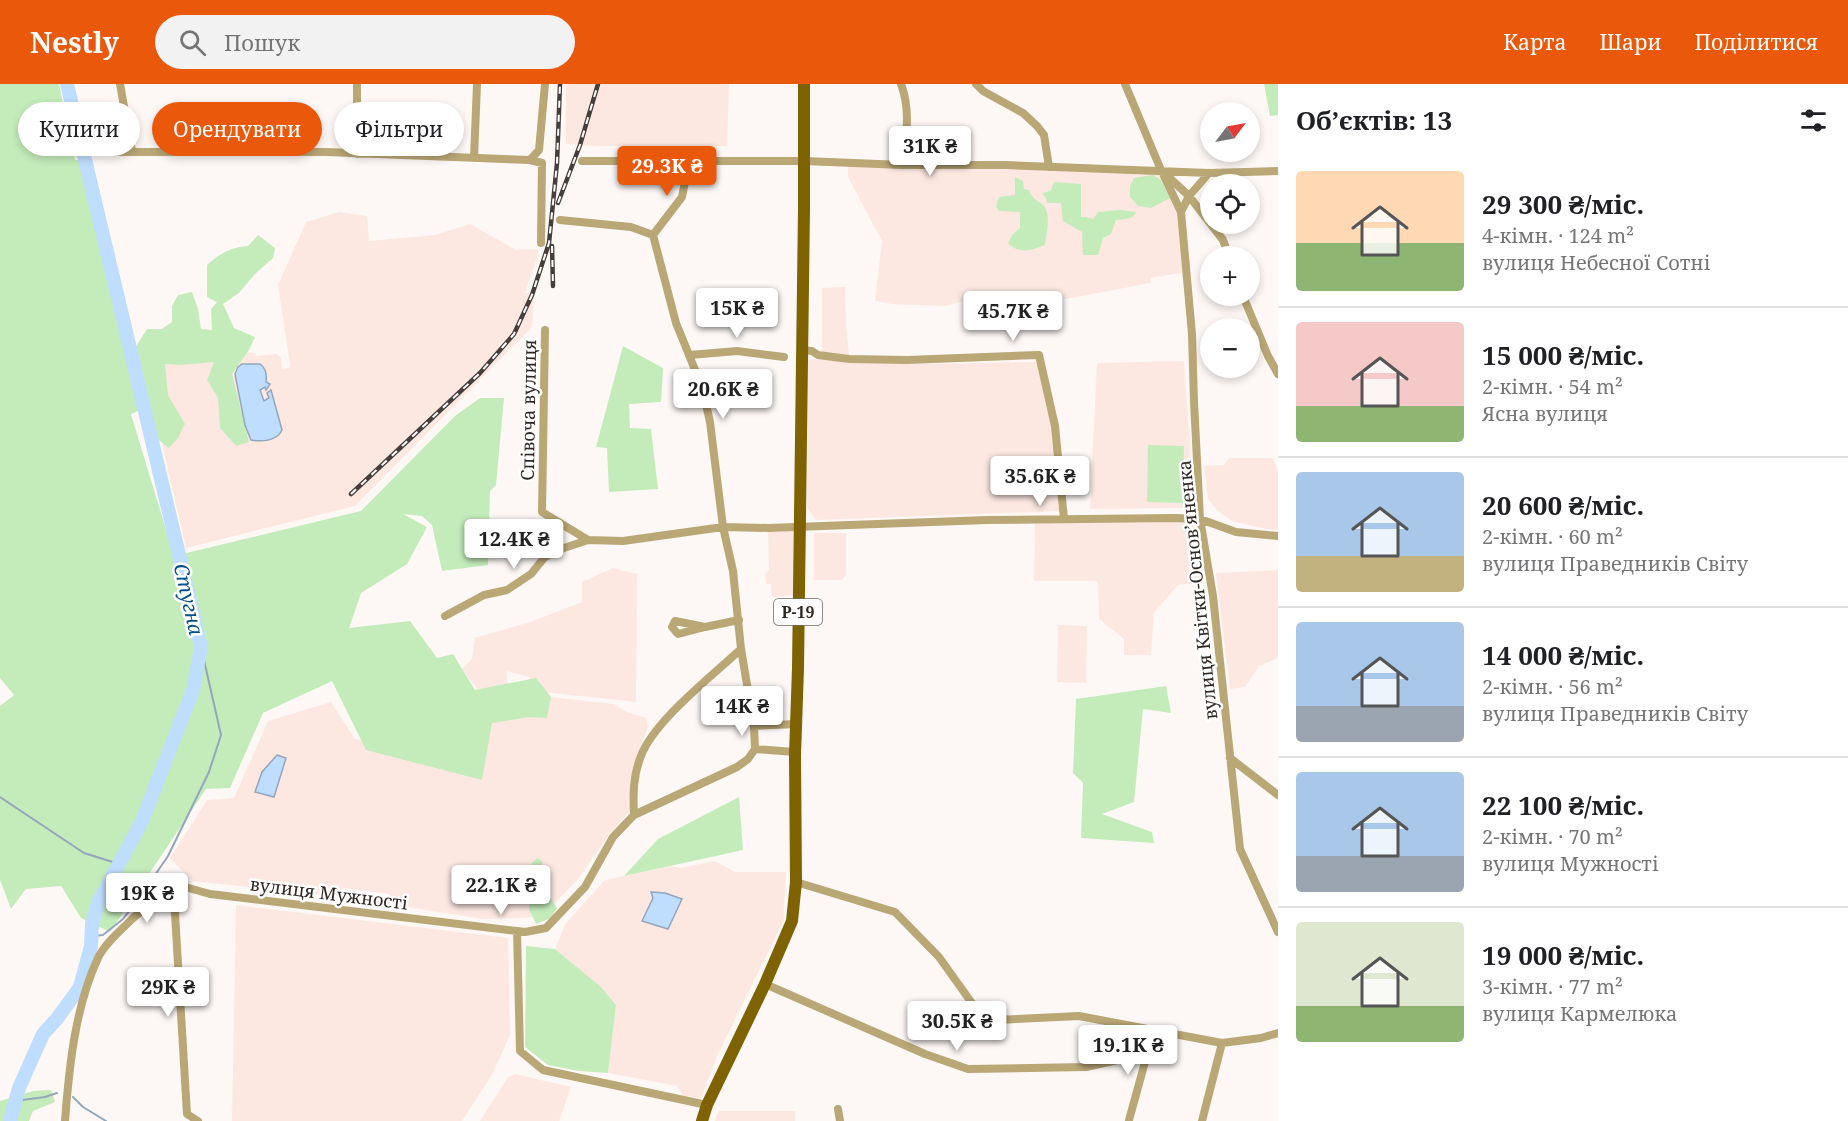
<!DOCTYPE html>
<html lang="uk">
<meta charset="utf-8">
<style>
body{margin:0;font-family:"Noto Serif",serif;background:#f2f2f2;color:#202124;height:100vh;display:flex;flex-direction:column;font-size:22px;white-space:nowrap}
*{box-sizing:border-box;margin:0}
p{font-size:20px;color:#757577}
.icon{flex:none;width:33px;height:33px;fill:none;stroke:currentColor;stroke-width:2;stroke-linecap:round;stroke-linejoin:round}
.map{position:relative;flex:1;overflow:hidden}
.panel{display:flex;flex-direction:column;background:#fff;width:570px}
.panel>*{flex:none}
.top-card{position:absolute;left:18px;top:18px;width:570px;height:54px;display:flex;gap:12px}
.needle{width:39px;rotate:58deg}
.controls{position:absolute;left:1200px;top:18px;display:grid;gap:12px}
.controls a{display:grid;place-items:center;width:60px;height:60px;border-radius:50%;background:#fff;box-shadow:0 3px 9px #0003;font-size:30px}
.price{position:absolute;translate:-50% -51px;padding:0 14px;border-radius:6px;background:#fff;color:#222;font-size:20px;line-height:39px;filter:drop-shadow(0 2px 3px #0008)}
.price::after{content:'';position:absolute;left:50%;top:36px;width:18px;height:14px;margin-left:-9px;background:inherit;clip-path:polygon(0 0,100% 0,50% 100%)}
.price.current{background:#ea580c;color:#fff}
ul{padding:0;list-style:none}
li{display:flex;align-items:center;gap:18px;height:150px;padding:0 18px}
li+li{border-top:2px solid #e0e0e0}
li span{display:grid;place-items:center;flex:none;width:168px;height:120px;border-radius:6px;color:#555}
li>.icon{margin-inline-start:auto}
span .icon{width:72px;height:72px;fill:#fffc;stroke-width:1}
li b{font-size:26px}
h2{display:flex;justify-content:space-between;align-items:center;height:72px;padding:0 18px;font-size:26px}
.tag{padding:0 21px;border-radius:27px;background:#fff;box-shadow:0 3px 9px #0003;font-size:21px;line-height:54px}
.tag.current{background:#ea580c;color:#fff}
header{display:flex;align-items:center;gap:36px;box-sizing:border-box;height:84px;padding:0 30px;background:#ea580c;color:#fff}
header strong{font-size:28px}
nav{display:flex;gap:33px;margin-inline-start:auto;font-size:21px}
.search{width:420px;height:54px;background:#f2f2f2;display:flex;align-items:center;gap:15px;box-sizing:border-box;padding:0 21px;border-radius:33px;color:#757577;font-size:22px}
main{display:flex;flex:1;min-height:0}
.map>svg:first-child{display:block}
.built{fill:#fce8e1}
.green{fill:#c4ecba}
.water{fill:#bfddfe;stroke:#94a6bc;stroke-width:1.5}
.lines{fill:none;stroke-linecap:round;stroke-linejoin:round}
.stream{stroke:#94a6bc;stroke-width:2}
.river{stroke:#bfddfe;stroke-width:14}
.street{stroke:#baa776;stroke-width:8}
.primary{stroke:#7f6201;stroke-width:12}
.rail-casing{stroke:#463e3a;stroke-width:4.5}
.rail{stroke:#fff;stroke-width:2;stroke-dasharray:7;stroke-linecap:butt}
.labels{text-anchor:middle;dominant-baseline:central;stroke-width:5;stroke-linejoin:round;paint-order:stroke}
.shield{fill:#fff;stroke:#6e6865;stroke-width:1.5}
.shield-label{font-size:16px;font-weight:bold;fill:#302723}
.street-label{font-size:18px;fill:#302723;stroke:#fff}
.water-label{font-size:20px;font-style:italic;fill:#014e8d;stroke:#fff}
</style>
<header>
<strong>Nestly</strong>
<div class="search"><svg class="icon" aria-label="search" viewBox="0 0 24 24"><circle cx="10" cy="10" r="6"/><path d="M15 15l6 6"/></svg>Пошук</div>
<nav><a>Карта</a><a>Шари</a><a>Поділитися</a></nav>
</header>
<main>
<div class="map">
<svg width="1278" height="1037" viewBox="0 0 1278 1037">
<rect width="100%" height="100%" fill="#fdf8f6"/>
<path class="built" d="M566,0H729L727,62H598L566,60Z
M848,78L1161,86L1177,117L1187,188L1150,194L1151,199L1060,216L965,217L945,222L892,220L875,217L882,157L848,93Z
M339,128L367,132L369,157L435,151L470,140L516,166L538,165V171L525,209H534L532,243L355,422L186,464L142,273L226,268L255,269L256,272L277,270L281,274L282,285L289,284L290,280L278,201L306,138Z
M845,203L846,243L849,271L822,269V204Z
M808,275L914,280L1037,278L1052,339L1062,427L816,436L807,424Z
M1184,277L1194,420L1187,424L1090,425L1097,279Z
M1229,374H1273L1278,387V446L1266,445L1232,437L1216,425L1208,415L1204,382L1224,381Z
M1194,435L1203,498L1178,501L1154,529L1151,571H1124V555L1099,535L1098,497H1034L1035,436Z
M799,443L798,511L772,513L771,500H766L765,490L769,486L768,444Z
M814,449H846V491L842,496H813L814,485Z
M613,484L637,490L636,618L534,607L530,605V593L506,587L508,604L498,609L477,605L462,585L472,575L475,554L530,538L582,518V498Z
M1278,486V574L1259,582L1245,603L1230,605L1216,489Z
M1058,541L1087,542L1086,599L1057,598Z
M541,612L614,620L627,628L646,634L648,642L634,684L630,727L609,750L579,794L543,831L525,834L483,835L388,820L389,810L343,804L341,813L192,797L170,774L207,716L234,714L268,637L331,618L355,655L477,688L490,633Z
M715,777L735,788H786L783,838L718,970L701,1014L683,1012L677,1002L608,989L616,921L555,865L566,839L605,796L672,782L680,784Z
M236,821L508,854L510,951L492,991L462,1037H232Z
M515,990L571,1003L559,1037H480L508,993Z
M720,1027H795V1037H715L717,1030Z"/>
<path class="green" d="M0,0H59L75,76H82L101,169L140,326L131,330L174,472L361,427L455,332L480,314H504L496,401L490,407L488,481L442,487L432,441L422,432L403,430L427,443L407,480L361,509L349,544L410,537L437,574L453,570L475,606L536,594L551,613L547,634L530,633L492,639L482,696L366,666L332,597L263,629L230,704L206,705L110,848L81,834L61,802L26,805L11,825L0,796V622L14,611L0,594Z
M1264,0H1278V31L1270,32Z
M1153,91L1161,96L1170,114L1151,124L1138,122L1130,113V102L1134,94Z
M1015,93L1023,97L1024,105L1029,106C1032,115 1036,115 1043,121C1052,130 1046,150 1045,161C1032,166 1019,171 1008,159L1013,150L1020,144V128L999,127L996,123L999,113L1015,111Z
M1054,98L1081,100V133H1086L1093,135L1098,128L1120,126L1136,128C1133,136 1124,135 1116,136L1111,150L1103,154L1098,171H1083L1082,148L1063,137L1061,119H1047L1046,114L1042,110L1051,106Z
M258,151L275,164L273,174L255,190L239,209L223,220L234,244L255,253L249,266L232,290L249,358L236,362L220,344L218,314L207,296L214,278L179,281L165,280L168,311L185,340L178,354L169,364L156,354L135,264L147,245H162L172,238V222L178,211L192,208L198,225L201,245L212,246L211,225L217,218L207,213V181C219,170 231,163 248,162Z
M623,262L663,284L661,318L629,320L630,344L651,345L658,405L609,408L607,364L596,363Z
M1148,361L1184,362L1183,419L1147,418Z
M1166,602L1171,629L1143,625L1134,718L1102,730L1152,748L1154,759L1081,754L1083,699L1073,689L1076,615Z
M739,713L743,766L624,792L658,755Z
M537,774L542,777L545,805L557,824L551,834L536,840L529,825L532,804V779Z
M526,862L555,865L601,903L616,921L608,989L579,987L548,981L525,963Z
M51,1006L55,1018L33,1027L29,1037H0V1017L33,1007Z"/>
<path class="water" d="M242,280H260C266,284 267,291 266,298L270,300L266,306L265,303L260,306L264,317L269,314L267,309L271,306L282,346C277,357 262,358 251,356L245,341L235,290L238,283Z
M277,671L286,674L274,713L255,708L262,688Z
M651,808L665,809L682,815L668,845L642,837L653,814Z"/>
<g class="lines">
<path class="stream" d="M0,713L84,769L119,780
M93,852L103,851L123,835L140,813L168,772L209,688L221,651L201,563
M73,1013L83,1023L106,1037
M15,1017L45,1013L57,1009"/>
<path class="river" d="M10,1037L19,1004L43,950L56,936L80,903L91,862L92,840L98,819L142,737L193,606L201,563L67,0"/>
<path class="street" d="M120,0L132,67
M357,0V70
M901,0C911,26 906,53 903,81
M976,0L983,7L1023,29L1037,42L1044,51L1049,83
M1125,0L1161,86L1189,112L1223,156L1229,172
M88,68H326L530,76L542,79L541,159
M474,74L477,0
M530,76L539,66L545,0
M582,77H804L903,81H1006L1209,89L1278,87
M1209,89L1189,112L1181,128L1192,250L1194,318L1200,435L1213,512L1240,765L1278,848
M1164,92L1181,128
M560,136L631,143L653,151L676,239L702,303L710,338L723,443L733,487L741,565L754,642
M653,151L682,113L689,78
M1243,212L1268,272L1278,290
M545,246L542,428L588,456L623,457L723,443L768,444L987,436L1175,434L1200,435L1236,448L1278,452
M802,266L812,267L818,271L849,275L907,276L1039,271L1055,342L1064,435
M690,271L737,267L784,273
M445,532L484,511L507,506L531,490L544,474L555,467L588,456
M705,543L678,550L672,543L675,537L705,543L739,536
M795,668L755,665L754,642L796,640
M1230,674L1278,711
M634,731C633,711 633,691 641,672C654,637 713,591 741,565
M796,798L895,828L939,873L974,922L995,936L1079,932L1222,959L1261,954L1278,949
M174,813L187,1030L198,1037
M517,847L520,967L543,986L707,1021
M765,900L925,970L968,985L1086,983L1131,973L1143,965L1159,947
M838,1025L840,1037
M1129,1036L1150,960
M65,1037C69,984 75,923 98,874C104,861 117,850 128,839C139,828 151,818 167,819L185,803L210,810L517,847L525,848L546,844L585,803L613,753L634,731L737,683L748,675L755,665
M1202,1037L1222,959"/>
<path class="primary" d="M702,1037L707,1021L765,900L792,837L796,798L795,671L798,584L804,125V0"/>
<defs>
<path id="rail" d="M558,119L580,61L598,0
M552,162L553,202
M351,410L480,289L514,250L532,211L549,159L557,79L560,0"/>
</defs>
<use href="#rail" class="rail-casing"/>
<use href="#rail" class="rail"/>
</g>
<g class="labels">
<rect class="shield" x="774" y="515" width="48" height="26" rx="4.5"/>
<g class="shield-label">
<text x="798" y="528">Р-19</text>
</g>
<g class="street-label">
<text transform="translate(528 326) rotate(-89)">Співоча вулиця</text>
<text transform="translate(1197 506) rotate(-96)">вулиця Квітки-Основʼяненка</text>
<text transform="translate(329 809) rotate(7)">вулиця Мужності</text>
</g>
<g class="water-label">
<text transform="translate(189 515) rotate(77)">Стугна</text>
</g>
</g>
</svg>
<div class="controls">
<a><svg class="needle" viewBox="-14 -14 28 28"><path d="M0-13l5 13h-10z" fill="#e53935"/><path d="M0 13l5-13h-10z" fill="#757577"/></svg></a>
<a><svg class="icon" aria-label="locate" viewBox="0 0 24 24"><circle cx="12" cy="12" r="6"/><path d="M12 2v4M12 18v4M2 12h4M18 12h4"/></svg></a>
<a>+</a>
<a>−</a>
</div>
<b class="price" style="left:930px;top:93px">31K ₴</b>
<b class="price current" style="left:667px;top:113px">29.3K ₴</b>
<b class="price" style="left:737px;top:255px">15K ₴</b>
<b class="price" style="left:1013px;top:258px">45.7K ₴</b>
<b class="price" style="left:723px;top:336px">20.6K ₴</b>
<b class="price" style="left:1040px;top:423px">35.6K ₴</b>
<b class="price" style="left:514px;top:486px">12.4K ₴</b>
<b class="price" style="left:742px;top:653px">14K ₴</b>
<b class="price" style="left:501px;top:832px">22.1K ₴</b>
<b class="price" style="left:147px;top:840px">19K ₴</b>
<b class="price" style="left:168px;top:934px">29K ₴</b>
<b class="price" style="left:957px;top:968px">30.5K ₴</b>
<b class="price" style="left:1128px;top:992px">19.1K ₴</b>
<div class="top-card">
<a class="tag">Купити</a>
<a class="tag current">Орендувати</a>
<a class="tag">Фільтри</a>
</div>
</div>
<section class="panel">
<h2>Об’єктів: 13<svg class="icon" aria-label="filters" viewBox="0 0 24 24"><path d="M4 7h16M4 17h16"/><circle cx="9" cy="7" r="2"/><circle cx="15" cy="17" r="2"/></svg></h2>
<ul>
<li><span style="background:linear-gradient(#ffd9b3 60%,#8fb573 0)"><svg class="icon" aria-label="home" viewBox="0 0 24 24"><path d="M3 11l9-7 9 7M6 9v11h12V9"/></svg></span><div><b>29 300 ₴/міс.</b><p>4-кімн. · 124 m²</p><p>вулиця Небесної Сотні</p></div></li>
<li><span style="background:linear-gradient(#f6c9c9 70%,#8fb573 0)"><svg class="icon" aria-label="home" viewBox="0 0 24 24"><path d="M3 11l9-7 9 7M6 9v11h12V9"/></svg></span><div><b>15 000 ₴/міс.</b><p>2-кімн. · 54 m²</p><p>Ясна вулиця</p></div></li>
<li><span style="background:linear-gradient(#a9c7e8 70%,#c2b280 0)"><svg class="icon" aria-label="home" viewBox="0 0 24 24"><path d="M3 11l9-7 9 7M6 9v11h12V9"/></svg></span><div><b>20 600 ₴/міс.</b><p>2-кімн. · 60 m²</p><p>вулиця Праведників Світу</p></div></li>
<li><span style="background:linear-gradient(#a9c7e8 70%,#9aa5b1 0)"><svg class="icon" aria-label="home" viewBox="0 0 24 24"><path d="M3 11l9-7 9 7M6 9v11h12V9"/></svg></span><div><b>14 000 ₴/міс.</b><p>2-кімн. · 56 m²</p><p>вулиця Праведників Світу</p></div></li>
<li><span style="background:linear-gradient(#a9c7e8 70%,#9aa5b1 0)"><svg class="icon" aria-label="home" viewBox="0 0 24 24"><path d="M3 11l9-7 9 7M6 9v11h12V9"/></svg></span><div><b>22 100 ₴/міс.</b><p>2-кімн. · 70 m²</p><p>вулиця Мужності</p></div></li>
<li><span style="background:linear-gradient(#dfe7d0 70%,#8fb573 0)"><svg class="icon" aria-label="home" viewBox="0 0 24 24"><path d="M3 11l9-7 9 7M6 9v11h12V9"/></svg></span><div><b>19 000 ₴/міс.</b><p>3-кімн. · 77 m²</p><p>вулиця Кармелюка</p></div></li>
</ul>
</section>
</main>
